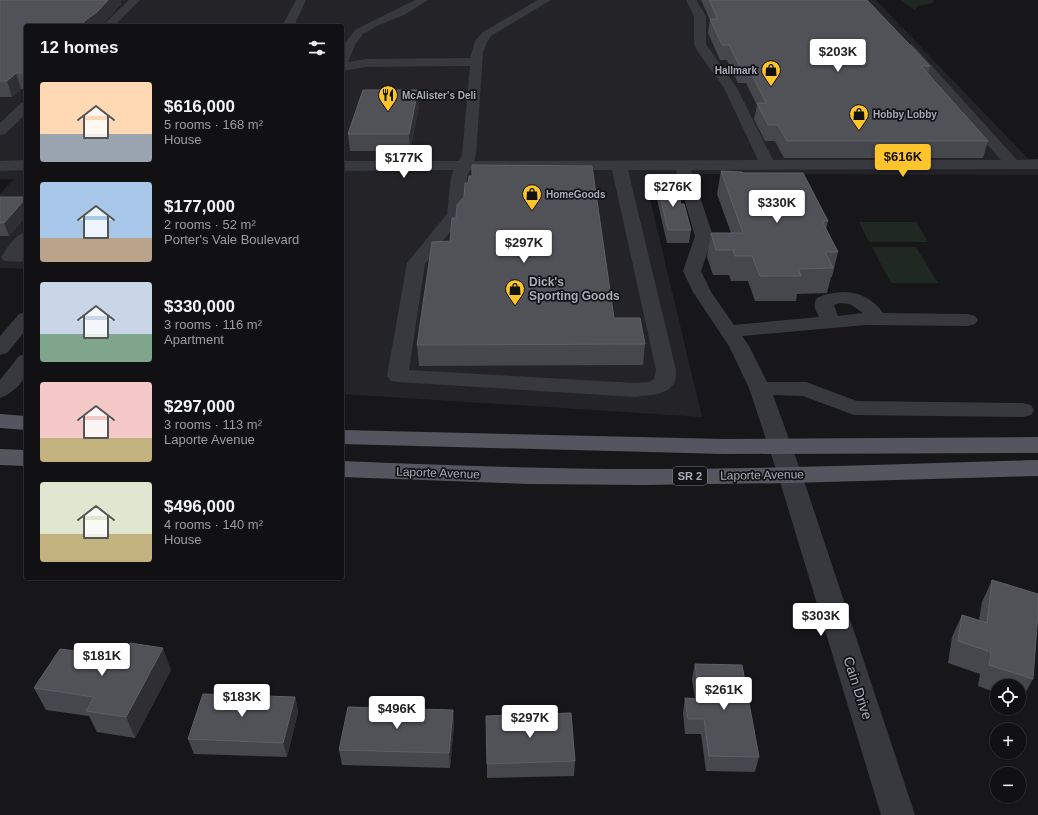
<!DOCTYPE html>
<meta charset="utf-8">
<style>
body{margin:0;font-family:Arial,sans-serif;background:#1e1f22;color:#f1f3f6;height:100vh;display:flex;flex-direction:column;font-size:15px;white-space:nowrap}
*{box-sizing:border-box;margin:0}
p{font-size:13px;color:#9c9da0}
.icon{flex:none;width:22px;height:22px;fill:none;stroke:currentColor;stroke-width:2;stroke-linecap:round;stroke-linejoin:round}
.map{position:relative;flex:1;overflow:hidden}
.side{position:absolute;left:24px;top:24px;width:320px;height:556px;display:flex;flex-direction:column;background:#111114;border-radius:4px;box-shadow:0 1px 3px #0004,0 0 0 1px #303134}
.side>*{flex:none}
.tools{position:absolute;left:990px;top:679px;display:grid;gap:8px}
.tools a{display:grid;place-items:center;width:36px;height:36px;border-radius:50%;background:#111114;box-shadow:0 1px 3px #0004,0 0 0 1px #303134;font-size:20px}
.price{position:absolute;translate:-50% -34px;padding:0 9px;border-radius:4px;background:#fff;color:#222;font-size:13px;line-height:26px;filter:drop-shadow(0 1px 2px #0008)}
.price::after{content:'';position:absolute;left:50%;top:24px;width:12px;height:9px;margin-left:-6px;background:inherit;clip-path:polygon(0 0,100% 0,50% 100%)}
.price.active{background:#fdc42c;color:#111}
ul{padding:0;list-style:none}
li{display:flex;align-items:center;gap:12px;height:100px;padding:0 16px}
li span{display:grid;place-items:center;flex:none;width:112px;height:80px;border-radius:4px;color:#555}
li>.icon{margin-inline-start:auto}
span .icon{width:48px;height:48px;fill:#fffc;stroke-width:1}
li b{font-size:17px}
h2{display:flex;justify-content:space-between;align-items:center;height:48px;padding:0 16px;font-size:17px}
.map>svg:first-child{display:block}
.built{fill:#242327}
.green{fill:#1f2821}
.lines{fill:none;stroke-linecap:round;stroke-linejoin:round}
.minor{fill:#38393f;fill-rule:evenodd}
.major{fill:#54555e;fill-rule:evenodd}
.wall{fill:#46474c}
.shaded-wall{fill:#2f2f33}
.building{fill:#515258;stroke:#5f6067}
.labels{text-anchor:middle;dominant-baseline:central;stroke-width:3.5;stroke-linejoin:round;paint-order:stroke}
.far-poi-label{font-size:10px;font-weight:bold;fill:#a9adba;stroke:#121215;text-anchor:start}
.shield{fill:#121215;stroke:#7c7e88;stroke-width:1}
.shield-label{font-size:11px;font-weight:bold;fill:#a9adba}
.poi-label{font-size:12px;font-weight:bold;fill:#a9adba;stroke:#121215;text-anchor:start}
.street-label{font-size:12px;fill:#a9adba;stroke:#121215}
.near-street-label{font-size:14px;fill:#a9adba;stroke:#121215}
</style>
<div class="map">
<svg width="1038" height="815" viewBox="0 0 1038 815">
<rect width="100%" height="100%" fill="#17171a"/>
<path class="built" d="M0,0H876L1038,169V175L644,174L702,417L342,394V26H26V269L0,268V194L14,179H0Z"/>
<path class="green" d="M900,0H933L934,2C929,5 923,4 917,6L915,10Z
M859,222H916L928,242H869Z
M872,247H916L938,283H891Z"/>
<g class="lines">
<path class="minor" d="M129,0H140L114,26H102Z
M296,0H306L294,26H282Z
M415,0H428L404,15L379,25L363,34L355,45L348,62L366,59L470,58L475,41L483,32L538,0H551L491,36L487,42L483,53L476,155L474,161L758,160L724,88L698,52L694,44V16L686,0H696L706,16V44L737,88L773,160H1001L904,50L902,47L904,44H912L1017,160L1038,159V169L691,170L713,236L701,271L711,292L734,325L819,317C816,310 812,305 817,298C841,287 868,291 883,313L968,314L975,316L978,320L975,324L968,326L866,325L742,336L749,346L767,382H806L857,401L1023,403L1031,405L1034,410L1031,415L1023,417L854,415L803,396L773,395L802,475L915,815H881L778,475L749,388L729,346L693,292L683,271L695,236L676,170H628L676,370C676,374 676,379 674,383C668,396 647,395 635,397L398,382L391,381L387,376L407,263L447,214L451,177L454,170L342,171V161H459L462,155L470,66L366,67L342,71V47L355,30ZM470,170H612L656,370L654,379L649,382L635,383L409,370L425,264L463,215L467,177ZM840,303L850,304L863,313L838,316L834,305Z
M26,102V114L5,134L0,135V123L21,103Z
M26,160V170L0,171V161Z
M26,232V248L23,252H26V262L4,261L1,257C7,248 15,234 26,232Z
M26,312V330L7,353L0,355V336L19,314Z
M26,354C26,360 27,368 26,374C23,384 9,395 0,398V380L19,356Z"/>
<path class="major" d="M0,414L26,416V430L0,428Z
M342,430L724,439L1038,437V453L724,454L342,444Z
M0,449L26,450V466L0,465Z
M1038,460V476L791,483L643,485L530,484L342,477V461C442,465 542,469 643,469C775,469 906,464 1038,460Z"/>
</g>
<path class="wall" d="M0,0H122L120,2L121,4L101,26H26V89H21L12,97H0Z
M701,0H867L930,66L928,74L988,141L983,158H784L775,141H765L754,119L757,105L746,83H738L727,60H720L708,33L710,20Z
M419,106L410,151H350L348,134Z
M721,171L743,173L828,221L826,229L838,252L832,277H831L827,293L797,294L796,301H755L748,281H731L729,275H713L707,257L711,233H731L717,194Z
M657,183L681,204L691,230L689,243H667L656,195Z
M0,197H26V216L9,236H0Z
M456,218L614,318L645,344L643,365L419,366L417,345L450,241Z
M992,580L1033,679L1021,701L1019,700V686H997V693L978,686L980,674L948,663L952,637L962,615L979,620L982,602Z
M695,664L759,757L755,772L706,771L701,734H685L683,713L685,698L695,699L692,679Z
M171,670L135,738L97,732L89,716L46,710L34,688Z
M295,697L298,712L287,757L194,754L188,739Z
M453,710L454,725L450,768L342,765L339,750Z
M575,761L574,776L487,778V764Z"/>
<path class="shaded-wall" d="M108,0H122L120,2L121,4L101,26H80Z
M16,73L21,89L12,97L7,81Z
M418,90L419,106L410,151L409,134Z
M26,198V216L9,236L4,223Z
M163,648L171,670L135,738L126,717Z
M295,697L298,712L287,757L283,743Z
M453,710L454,725L450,768L449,753Z"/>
<path class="building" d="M0,0H108L97,12L87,19L80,26H26V73H16L7,81H0Z
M709,0H867L930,66H921L988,141H787L778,125H768L757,103H766L748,67H740L729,45H722L710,19H718Z
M363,90H418L409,134H348Z
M472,165L592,166L614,318H640L645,344L417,345L432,242L450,241L452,218H456L457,205L464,197L465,183H468L469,176H472Z
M721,171L742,172L743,173H803L828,221H822L838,252H825L833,268L798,269L801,276H760L752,256H735L733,250H716L711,233H743Z
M657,183H676L681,204H684L691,230H668Z
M0,197H26V198L4,223H0Z
M992,580L1038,594V612L1033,679L989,665L991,652L958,641L962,615L987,623Z
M130,643L163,648L126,717L86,711L94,697L34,688L60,649L122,657Z
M695,664L742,665L759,757L709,756L704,719H688L685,698L700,699Z
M203,694L295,697L283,743L188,739Z
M348,707L453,710L449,753L339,750Z
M571,713L575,761L487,764L486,716Z"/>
<defs>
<symbol id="shop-pin" viewBox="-11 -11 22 30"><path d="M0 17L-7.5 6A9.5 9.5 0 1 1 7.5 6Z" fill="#fdc42c" stroke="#121215"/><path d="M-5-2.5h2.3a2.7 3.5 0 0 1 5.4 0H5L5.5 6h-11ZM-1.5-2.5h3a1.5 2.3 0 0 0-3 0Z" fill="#111"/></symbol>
<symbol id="restaurant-pin" viewBox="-11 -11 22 30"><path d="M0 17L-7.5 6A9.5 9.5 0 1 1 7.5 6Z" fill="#fdc42c" stroke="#121215"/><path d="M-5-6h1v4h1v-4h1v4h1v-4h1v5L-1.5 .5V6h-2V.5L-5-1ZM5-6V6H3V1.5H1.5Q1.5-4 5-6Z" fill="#111"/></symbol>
</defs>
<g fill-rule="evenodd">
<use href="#shop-pin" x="760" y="59" width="22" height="30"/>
<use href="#restaurant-pin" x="377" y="84" width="22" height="30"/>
<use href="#shop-pin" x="848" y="103" width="22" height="30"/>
<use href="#shop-pin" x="521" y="183" width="22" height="30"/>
<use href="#shop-pin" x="504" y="278" width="22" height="30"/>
</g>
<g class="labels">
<g class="far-poi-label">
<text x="757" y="70" text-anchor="end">Hallmark</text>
<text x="402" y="95">McAlister's Deli</text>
<text x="873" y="114">Hobby Lobby</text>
<text x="546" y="194">HomeGoods</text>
</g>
<rect class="shield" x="673" y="467" width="34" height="18" rx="3"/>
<g class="shield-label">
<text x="690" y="476">SR 2</text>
</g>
<g class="poi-label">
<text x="529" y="282">Dick's<tspan x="529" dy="14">Sporting Goods</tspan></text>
</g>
<g class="street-label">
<text transform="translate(438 473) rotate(2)">Laporte Avenue</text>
<text transform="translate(762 475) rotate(-1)">Laporte Avenue</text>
</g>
<g class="near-street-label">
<text transform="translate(858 688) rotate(72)">Cain Drive</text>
</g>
</g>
</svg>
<div class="tools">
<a><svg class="icon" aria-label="locate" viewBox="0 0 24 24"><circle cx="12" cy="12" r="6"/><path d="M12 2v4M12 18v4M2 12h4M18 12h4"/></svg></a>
<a>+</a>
<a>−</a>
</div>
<b class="price" style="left:838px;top:73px">$203K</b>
<b class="price active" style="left:903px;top:178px">$616K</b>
<b class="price" style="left:404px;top:179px">$177K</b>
<b class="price" style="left:673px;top:208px">$276K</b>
<b class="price" style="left:777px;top:224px">$330K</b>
<b class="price" style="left:524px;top:264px">$297K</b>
<b class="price" style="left:821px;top:637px">$303K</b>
<b class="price" style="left:102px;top:677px">$181K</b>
<b class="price" style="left:724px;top:711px">$261K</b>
<b class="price" style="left:242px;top:718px">$183K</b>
<b class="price" style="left:397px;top:730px">$496K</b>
<b class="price" style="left:530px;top:739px">$297K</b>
<section class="side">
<h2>12 homes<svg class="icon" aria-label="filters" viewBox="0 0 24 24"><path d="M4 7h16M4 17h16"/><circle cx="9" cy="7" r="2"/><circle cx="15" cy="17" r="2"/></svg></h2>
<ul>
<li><span style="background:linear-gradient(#ffd9b3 65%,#9aa5b1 0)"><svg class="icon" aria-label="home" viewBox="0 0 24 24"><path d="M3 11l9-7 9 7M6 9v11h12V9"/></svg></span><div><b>$616,000</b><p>5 rooms · 168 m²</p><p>House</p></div></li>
<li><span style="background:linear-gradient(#a9c7e8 70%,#b9a48a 0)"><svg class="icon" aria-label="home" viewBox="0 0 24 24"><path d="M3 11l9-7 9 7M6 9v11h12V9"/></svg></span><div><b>$177,000</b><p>2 rooms · 52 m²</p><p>Porter's Vale Boulevard</p></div></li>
<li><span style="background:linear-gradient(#c9d6e8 65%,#7fa58c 0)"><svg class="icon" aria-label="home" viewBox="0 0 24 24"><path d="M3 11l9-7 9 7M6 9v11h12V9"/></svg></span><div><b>$330,000</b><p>3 rooms · 116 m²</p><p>Apartment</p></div></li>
<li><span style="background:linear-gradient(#f6c9c9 70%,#c2b280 0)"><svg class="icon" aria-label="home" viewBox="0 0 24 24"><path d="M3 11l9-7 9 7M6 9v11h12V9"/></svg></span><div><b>$297,000</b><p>3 rooms · 113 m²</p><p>Laporte Avenue</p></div></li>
<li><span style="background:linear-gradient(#dfe7d0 65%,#c2b280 0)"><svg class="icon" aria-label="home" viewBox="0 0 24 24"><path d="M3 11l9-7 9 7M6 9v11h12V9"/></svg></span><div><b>$496,000</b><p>4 rooms · 140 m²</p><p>House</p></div></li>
</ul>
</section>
</div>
